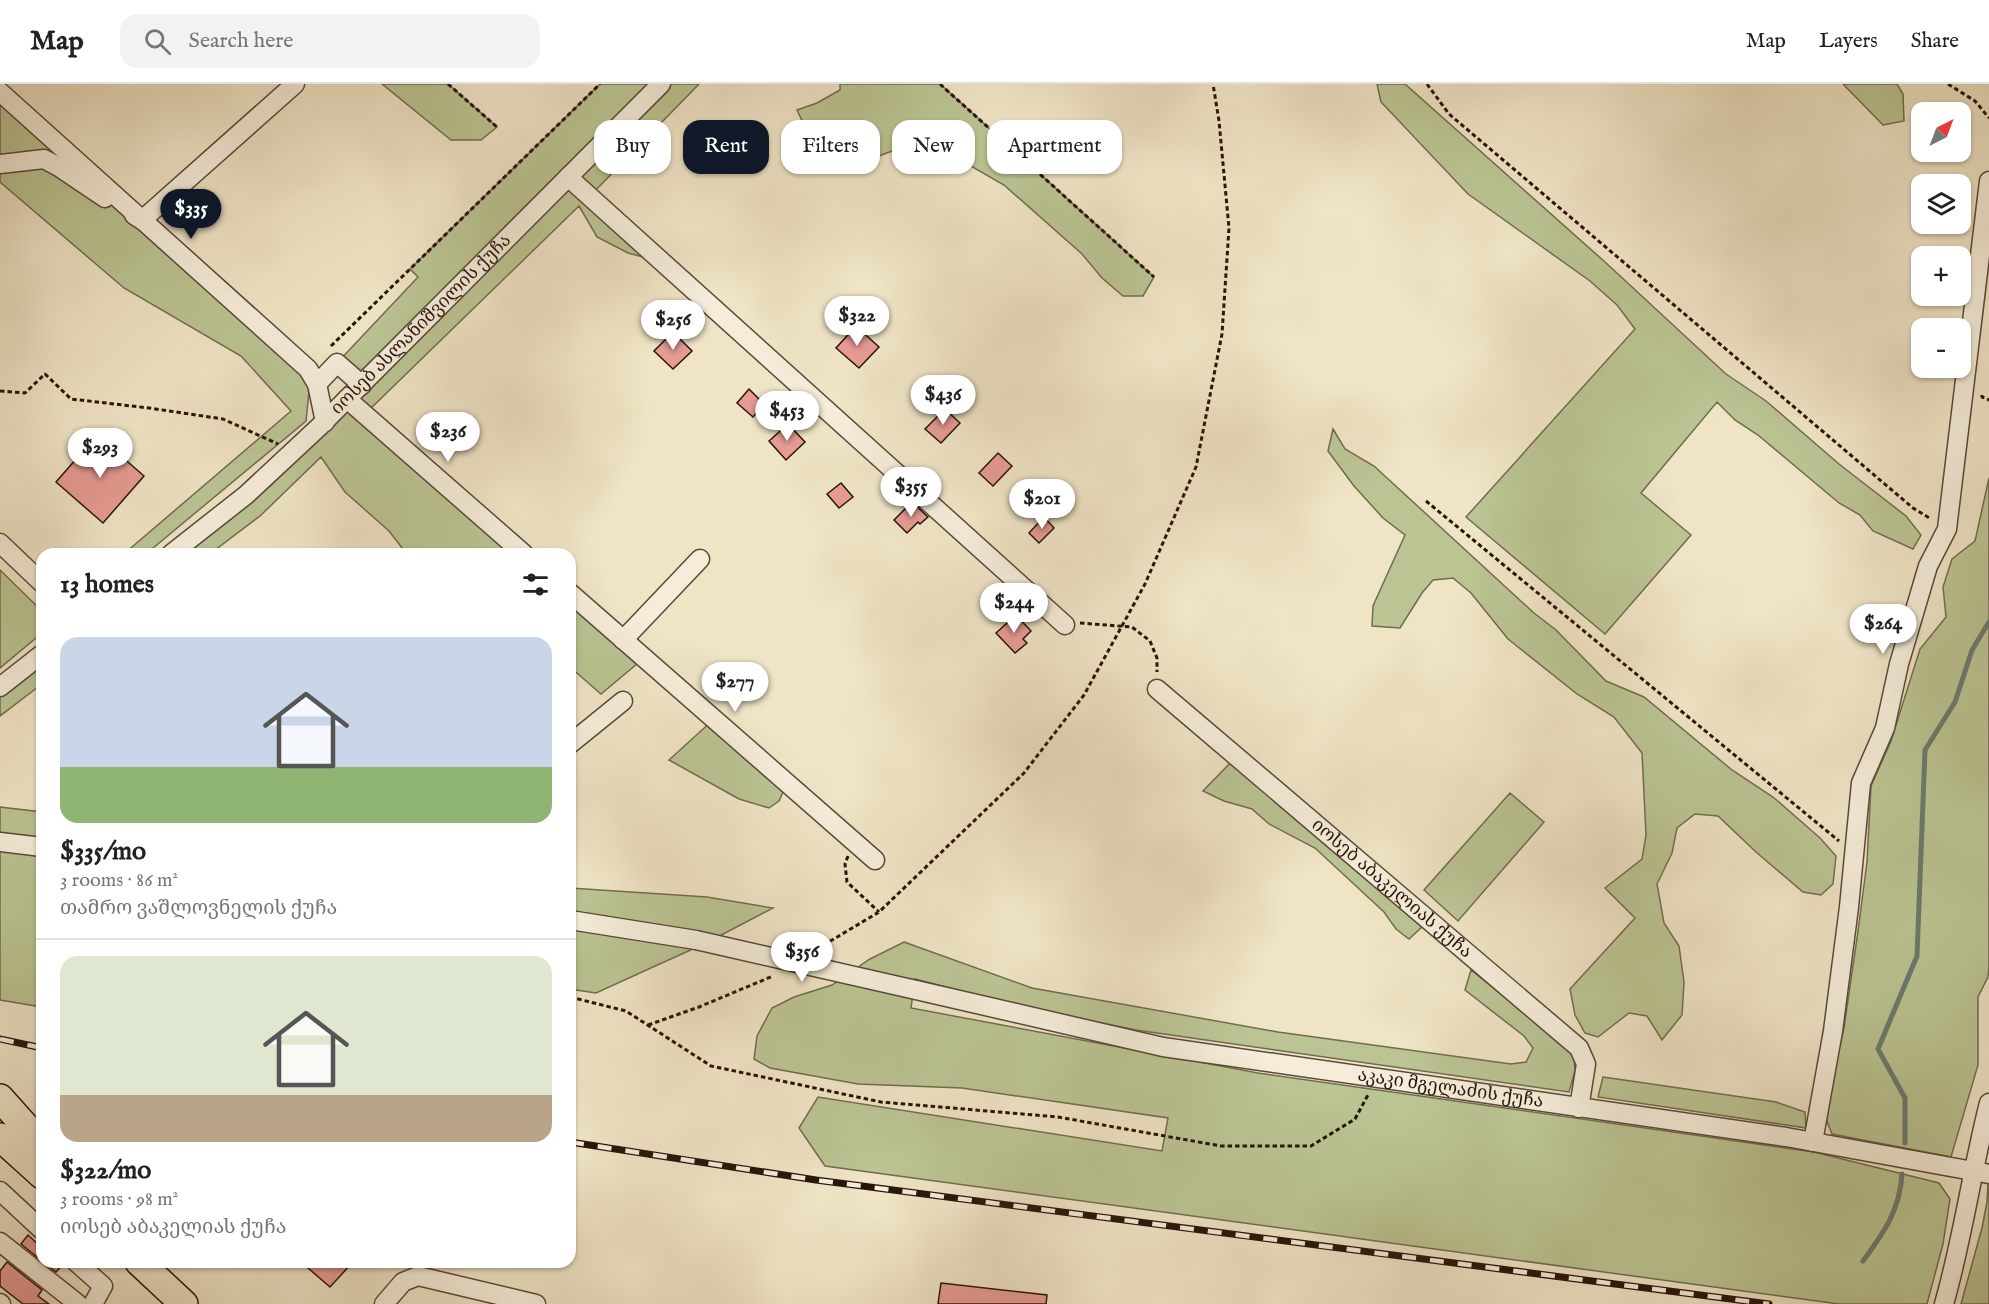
<!DOCTYPE html>
<meta charset="utf-8">
<style>
body{margin:0;font-family:"IM FELL English","Noto Serif Georgian",serif;background:#f2f2f2;color:#222;height:100vh;display:flex;flex-direction:column;font-size:22px;white-space:nowrap}
*{box-sizing:border-box;margin:0}
p{font-size:20px;color:#767676}
.icon{flex:none;width:33px;height:33px;fill:none;stroke:currentColor;stroke-width:2;stroke-linecap:round;stroke-linejoin:round}
.map{position:relative;flex:1;overflow:hidden}
.drawer{position:absolute;left:36px;top:464px;width:540px;height:720px;display:flex;flex-direction:column;background:#fff;border-radius:18px;box-shadow:0 2px 4px #0004}
.drawer>*{flex:none}
.hud{position:absolute;left:594px;top:36px;width:570px;height:54px;display:flex;gap:12px}
.needle{width:39px;rotate:42deg}
.controls{position:absolute;left:1911px;top:18px;display:grid;gap:12px}
.controls a{display:grid;place-items:center;width:60px;height:60px;border-radius:12px;background:#fff;box-shadow:0 2px 4px #0004;font-size:30px}
.price{position:absolute;translate:-50% -51px;padding:0 14px;border-radius:21px;background:#fff;color:#222;font-size:20px;line-height:39px;filter:drop-shadow(0 2px 3px #0008)}
.price::after{content:'';position:absolute;left:50%;top:36px;width:18px;height:14px;margin-left:-9px;background:inherit;clip-path:polygon(0 0,100% 0,50% 100%)}
.price.active{background:#111827;color:#fff}
ul{padding:0;list-style:none}
li{display:grid;align-content:center;gap:12px;height:318px;padding:0 24px}
li+li{border-top:2px solid #e0e0e0}
li span{display:grid;place-items:center;height:186px;border-radius:18px;color:#555}
li>.icon{margin-inline-start:auto}
span .icon{width:108px;height:108px;fill:#fffc;stroke-width:1}
li b{font-size:26px}
h2{display:flex;justify-content:space-between;align-items:center;height:72px;padding:0 24px;font-size:26px}
.chip{padding:0 21px;border-radius:18px;background:#fff;box-shadow:0 2px 4px #0004;font-size:21px;line-height:54px}
.chip.active{background:#111827;color:#fff}
header{display:flex;align-items:center;gap:36px;box-sizing:border-box;height:84px;padding:0 30px;background:#fff;border-bottom:2px solid #e0e0e0}
header strong{font-size:28px}
nav{display:flex;gap:33px;margin-inline-start:auto;font-size:21px}
.search{width:420px;height:54px;background:#f2f2f2;display:flex;align-items:center;gap:15px;box-sizing:border-box;padding:0 21px;border-radius:18px;color:#767676;font-size:22px}
.map>svg:first-child{display:block}
.green{fill:#bbc493;stroke:#726c4f;stroke-width:1.5}
.lines{fill:none;stroke-linecap:round;stroke-linejoin:round}
.stream{stroke:#6c7b6f;stroke-width:5}
.building{fill:#e79b94;stroke:#28140b;stroke-width:1.5}
.minor-casing{stroke:#5a483a;stroke-width:21}
.highway-casing{stroke:#28140b;stroke-width:30}
.path{stroke:#28140b;stroke-width:3;stroke-dasharray:4.5 3;stroke-linecap:butt}
.minor{stroke:#f5edda;stroke-width:18}
.highway{stroke:#efe4c6;stroke-width:27}
.rail-casing{stroke:#28140b;stroke-width:7}
.rail{stroke:#f5edda;stroke-width:4.5;stroke-dasharray:14;stroke-linecap:butt}
.minor-bridge-casing{stroke:#5a483a;stroke-width:21;stroke-linecap:butt}
.minor-bridge{stroke:#f5edda;stroke-width:18}
.labels{text-anchor:middle;dominant-baseline:central;stroke-width:4.5;stroke-linejoin:round;paint-order:stroke}
.street-label{font-size:18px;fill:#28140b;stroke:#f5edda}
</style>
<header>
<strong>Map</strong>
<div class="search"><svg class="icon" aria-label="search" viewBox="0 0 24 24"><circle cx="10" cy="10" r="6"/><path d="M15 15l6 6"/></svg>Search here</div>
<nav><a>Map</a><a>Layers</a><a>Share</a></nav>
</header>
<div class="map">
<svg width="1989" height="1220" viewBox="0 0 1989 1220">
<rect width="100%" height="100%" fill="#efe4c6"/>
<filter id="stains"><feTurbulence type="fractalNoise" baseFrequency=".00333" numOctaves="4"/><feColorMatrix values="0 0 0 0 .2 0 0 0 0 .09 0 0 0 0 .02 0 0 0 .5 -.17"/></filter>
<radialGradient id="worn" r=".72"><stop offset=".6" stop-color="#630" stop-opacity="0"/><stop offset="1" stop-color="#630" stop-opacity=".3"/></radialGradient>
<path class="green" d="M382,0H448L497,43L481,56H451Z
M600,0H699L590,112L662,178L628,169L597,153L579,122L365,330L524,469H406L389,447L345,408L321,373L260,432L211,469L183,470L253,417L348,325L347,315L361,301L337,279L418,193L410,185Z
M840,0H940L1154,193L1143,212H1123L1102,194L1082,170L1004,101L945,67L915,58L879,72L844,82L812,58L797,26L817,19L840,6Z
M1377,0H1405L1605,178L1726,290L1766,317L1839,380L1906,432L1921,451L1913,465L1873,447L1860,431L1839,419L1758,351L1735,336L1717,318L1641,409L1691,451L1605,550L1466,433L1635,245L1617,221L1590,197L1468,110L1381,18Z
M1843,0H1897L1903,10L1904,37L1883,41Z
M0,8L317,300L309,308L306,337L147,469H125L291,327L241,272L124,204L0,98Z
M1333,345L1345,365L1374,382L1534,529L1556,546L1606,597L1644,613L1732,686L1773,713L1820,754L1836,772L1833,800L1821,811L1803,808L1756,768L1718,732L1695,730L1677,744L1672,769L1657,800L1664,839L1679,862L1684,898L1682,931L1662,956L1647,932L1629,929L1598,953L1585,949L1575,931L1570,905L1635,834L1605,804L1642,775L1646,751L1642,669L1614,633L1577,610L1508,555L1471,509L1453,494L1433,496L1422,509L1400,544L1372,542L1373,522L1405,451L1383,434L1354,402L1328,367Z
M1989,394V883L1988,893L1978,913V981L1951,1073L1832,1050L1826,1035L1833,990L1844,944L1858,847L1867,778L1871,702L1891,657L1920,565L1946,533L1943,503L1952,475L1975,457Z
M0,486L42,527V549L0,584Z
M570,509L644,574L601,610L570,583Z
M42,577V600L0,632V609Z
M714,635L787,699L779,717L769,724L739,715L669,676Z
M1231,678L1424,841L1409,855L1396,845L1384,828L1315,764L1269,740L1252,725L1224,717L1203,707Z
M1510,709L1544,738L1458,837L1424,806Z
M0,723L42,728V755L0,749Z
M0,766L42,771V923L0,916Z
M570,804L707,813L773,824L706,859L596,909L570,905V839L573,836L574,824H570Z
M904,858L1032,904L1278,948L1511,980L1526,978L1533,964L1524,952L1465,906L1471,886L1557,954L1574,971L1575,987L1569,1008L1136,946L1028,924L915,895L911,924L1258,989L1814,1068L1939,1099L1950,1115L1943,1160L1927,1220H1839L825,1082L799,1044L818,1013L1162,1067L1168,1034L962,1004L858,1000L770,984L754,975L757,952L772,924L794,913L832,901L870,875Z
M1603,993L1776,1018L1805,1028L1806,1044L1598,1013Z
M1989,1080V1220H1961L1982,1144L1987,1118Z"/>
<g class="lines">
<path class="stream" d="M1905,1059V1014L1878,965L1917,872L1925,666L1955,618L1972,566L1989,538
M1863,1177C1884,1148 1900,1126 1902,1090"/>
</g>
<path class="building" d="M856,242L879,263L859,284L836,264Z
M673,248L692,267L673,285L654,267Z
M749,305L764,320L753,333L737,319Z
M945,325L960,339L941,359L925,345Z
M788,340L805,358L786,376L769,357Z
M97,351L144,392L103,439L56,398Z
M998,369L1012,382L993,402L979,389Z
M841,399L853,413L839,424L827,410Z
M912,418L928,433L920,440L918,438L907,449L894,436Z
M1044,433L1054,444L1039,459L1029,449Z
M1016,531L1031,547L1023,555L1027,559L1015,569L996,549Z
M28,1151L42,1164V1177L21,1160Z
M7,1178L42,1206L38,1212L49,1220H23L0,1202V1187Z
M43,1178H65L56,1188Z
M301,1178H353L330,1203Z
M941,1199L1047,1211L1046,1220H938Z"/>
<g class="lines">
<defs>
<g id="minor">
<path d="M0,8L308,285L317,300L337,279L362,301"/>
<path d="M0,80L44,75L59,83L105,114"/>
<path d="M568,93L1065,541"/>
<path d="M134,131L142,136L295,0"/>
<path d="M317,300L325,338"/>
<path d="M347,315L524,470"/>
<path d="M0,459L42,499"/>
<path id="s1" d="M171,470L246,411L319,343L661,0"/>
<path d="M570,509L875,776"/>
<path d="M623,556L700,475"/>
<path d="M0,603L42,570"/>
<path id="s2" d="M1157,605L1579,964L1586,980L1579,1024"/>
<path d="M570,660L623,617"/>
<path d="M0,758L42,763"/>
<path d="M570,836L696,856"/>
<path id="s3" d="M916,906L1163,963L1786,1053L1989,1090"/>
<path d="M1813,1058L1833,947L1849,823L1861,699L1885,644L1899,580L1928,482L1947,445L1989,97"/>
<path d="M0,1107L42,1146"/>
<path d="M0,1158L78,1220"/>
<path d="M76,1178L103,1202L93,1220"/>
<path d="M0,1219L1,1220"/>
<path d="M384,1220L403,1198L418,1192L536,1220"/>
<path d="M1944,1220C1963,1154 1972,1085 1989,1019"/>
</g>
<path id="highway" d="M0,1014L42,1061
M0,1053L42,1091
M139,1178L184,1220"/>
</defs>
<use href="#minor" class="minor-casing"/>
<use href="#highway" class="highway-casing"/>
<path class="path" d="M448,0L497,43
M940,0L1154,193
M1427,0L1449,30L1913,424L1931,435
M1948,0L1975,17L1989,34
M331,262L600,0
M0,307L25,309L45,290L71,315L149,324L223,335L278,360
M1982,311V313L1989,316
M1426,417L1839,757
M1080,539L1132,543L1150,557L1157,574V588
M848,772L845,780L847,798L879,828
M817,865L879,828L1024,689L1084,611L1145,500L1196,383L1222,250L1229,144L1219,37L1213,0
M570,913L626,927L711,982L881,1018L1058,1033L1221,1062H1311L1355,1035L1369,1009
M648,941L699,923L773,892"/>
<use href="#minor" class="minor"/>
<use href="#highway" class="highway"/>
<defs>
<path id="rail" d="M0,955L42,964
M570,1058L816,1096L1769,1220"/>
</defs>
<use href="#rail" class="rail-casing"/>
<use href="#rail" class="rail"/>
<defs>
<path id="minor-bridge" d="M696,856L916,906"/>
</defs>
<use href="#minor-bridge" class="minor-bridge-casing"/>
<use href="#minor-bridge" class="minor-bridge"/>
</g>
<g class="labels">
<g class="street-label">
<text stroke="none"><textPath href="#s1" startOffset="340">იოსებ ასლანიშვილის ქუჩა</textPath></text>
<text stroke="none"><textPath href="#s2" startOffset="308">იოსებ აბაკელიას ქუჩა</textPath></text>
<text stroke="none"><textPath href="#s3" startOffset="544">აკაკი მგელაძის ქუჩა</textPath></text>
</g>
</g>
<rect width="100%" height="100%" filter="url(#stains)"/>
<rect width="100%" height="100%" fill="url(#worn)"/>
</svg>
<div class="controls">
<a><svg class="needle" viewBox="-14 -14 28 28"><path d="M0-13l5 13h-10z" fill="#e53935"/><path d="M0 13l5-13h-10z" fill="#767676"/></svg></a>
<a><svg class="icon" aria-label="layers" viewBox="0 0 24 24"><path d="M12 4l9 5-9 5-9-5zM3 14l9 5 9-5"/></svg></a>
<a>+</a>
<a>−</a>
</div>
<b class="price active" style="left:191px;top:156px">$335</b>
<b class="price" style="left:857px;top:263px">$322</b>
<b class="price" style="left:673px;top:267px">$256</b>
<b class="price" style="left:943px;top:342px">$436</b>
<b class="price" style="left:787px;top:358px">$453</b>
<b class="price" style="left:448px;top:379px">$236</b>
<b class="price" style="left:100px;top:395px">$293</b>
<b class="price" style="left:911px;top:434px">$355</b>
<b class="price" style="left:1042px;top:446px">$201</b>
<b class="price" style="left:1014px;top:550px">$244</b>
<b class="price" style="left:1883px;top:571px">$264</b>
<b class="price" style="left:735px;top:629px">$277</b>
<b class="price" style="left:802px;top:899px">$356</b>
<div class="hud">
<a class="chip">Buy</a>
<a class="chip active">Rent</a>
<a class="chip">Filters</a>
<a class="chip">New</a>
<a class="chip">Apartment</a>
</div>
<section class="drawer">
<h2>13 homes<svg class="icon" aria-label="filters" viewBox="0 0 24 24"><path d="M4 7h16M4 17h16"/><circle cx="9" cy="7" r="2"/><circle cx="15" cy="17" r="2"/></svg></h2>
<ul>
<li><span style="background:linear-gradient(#c9d6e8 70%,#8fb573 0)"><svg class="icon" aria-label="home" viewBox="0 0 24 24"><path d="M3 11l9-7 9 7M6 9v11h12V9"/></svg></span><div><b>$335/mo</b><p>3 rooms · 86 m²</p><p>თამრო ვაშლოვნელის ქუჩა</p></div></li>
<li><span style="background:linear-gradient(#dfe7d0 75%,#b9a48a 0)"><svg class="icon" aria-label="home" viewBox="0 0 24 24"><path d="M3 11l9-7 9 7M6 9v11h12V9"/></svg></span><div><b>$322/mo</b><p>3 rooms · 98 m²</p><p>იოსებ აბაკელიას ქუჩა</p></div></li>
</ul>
</section>
</div>
